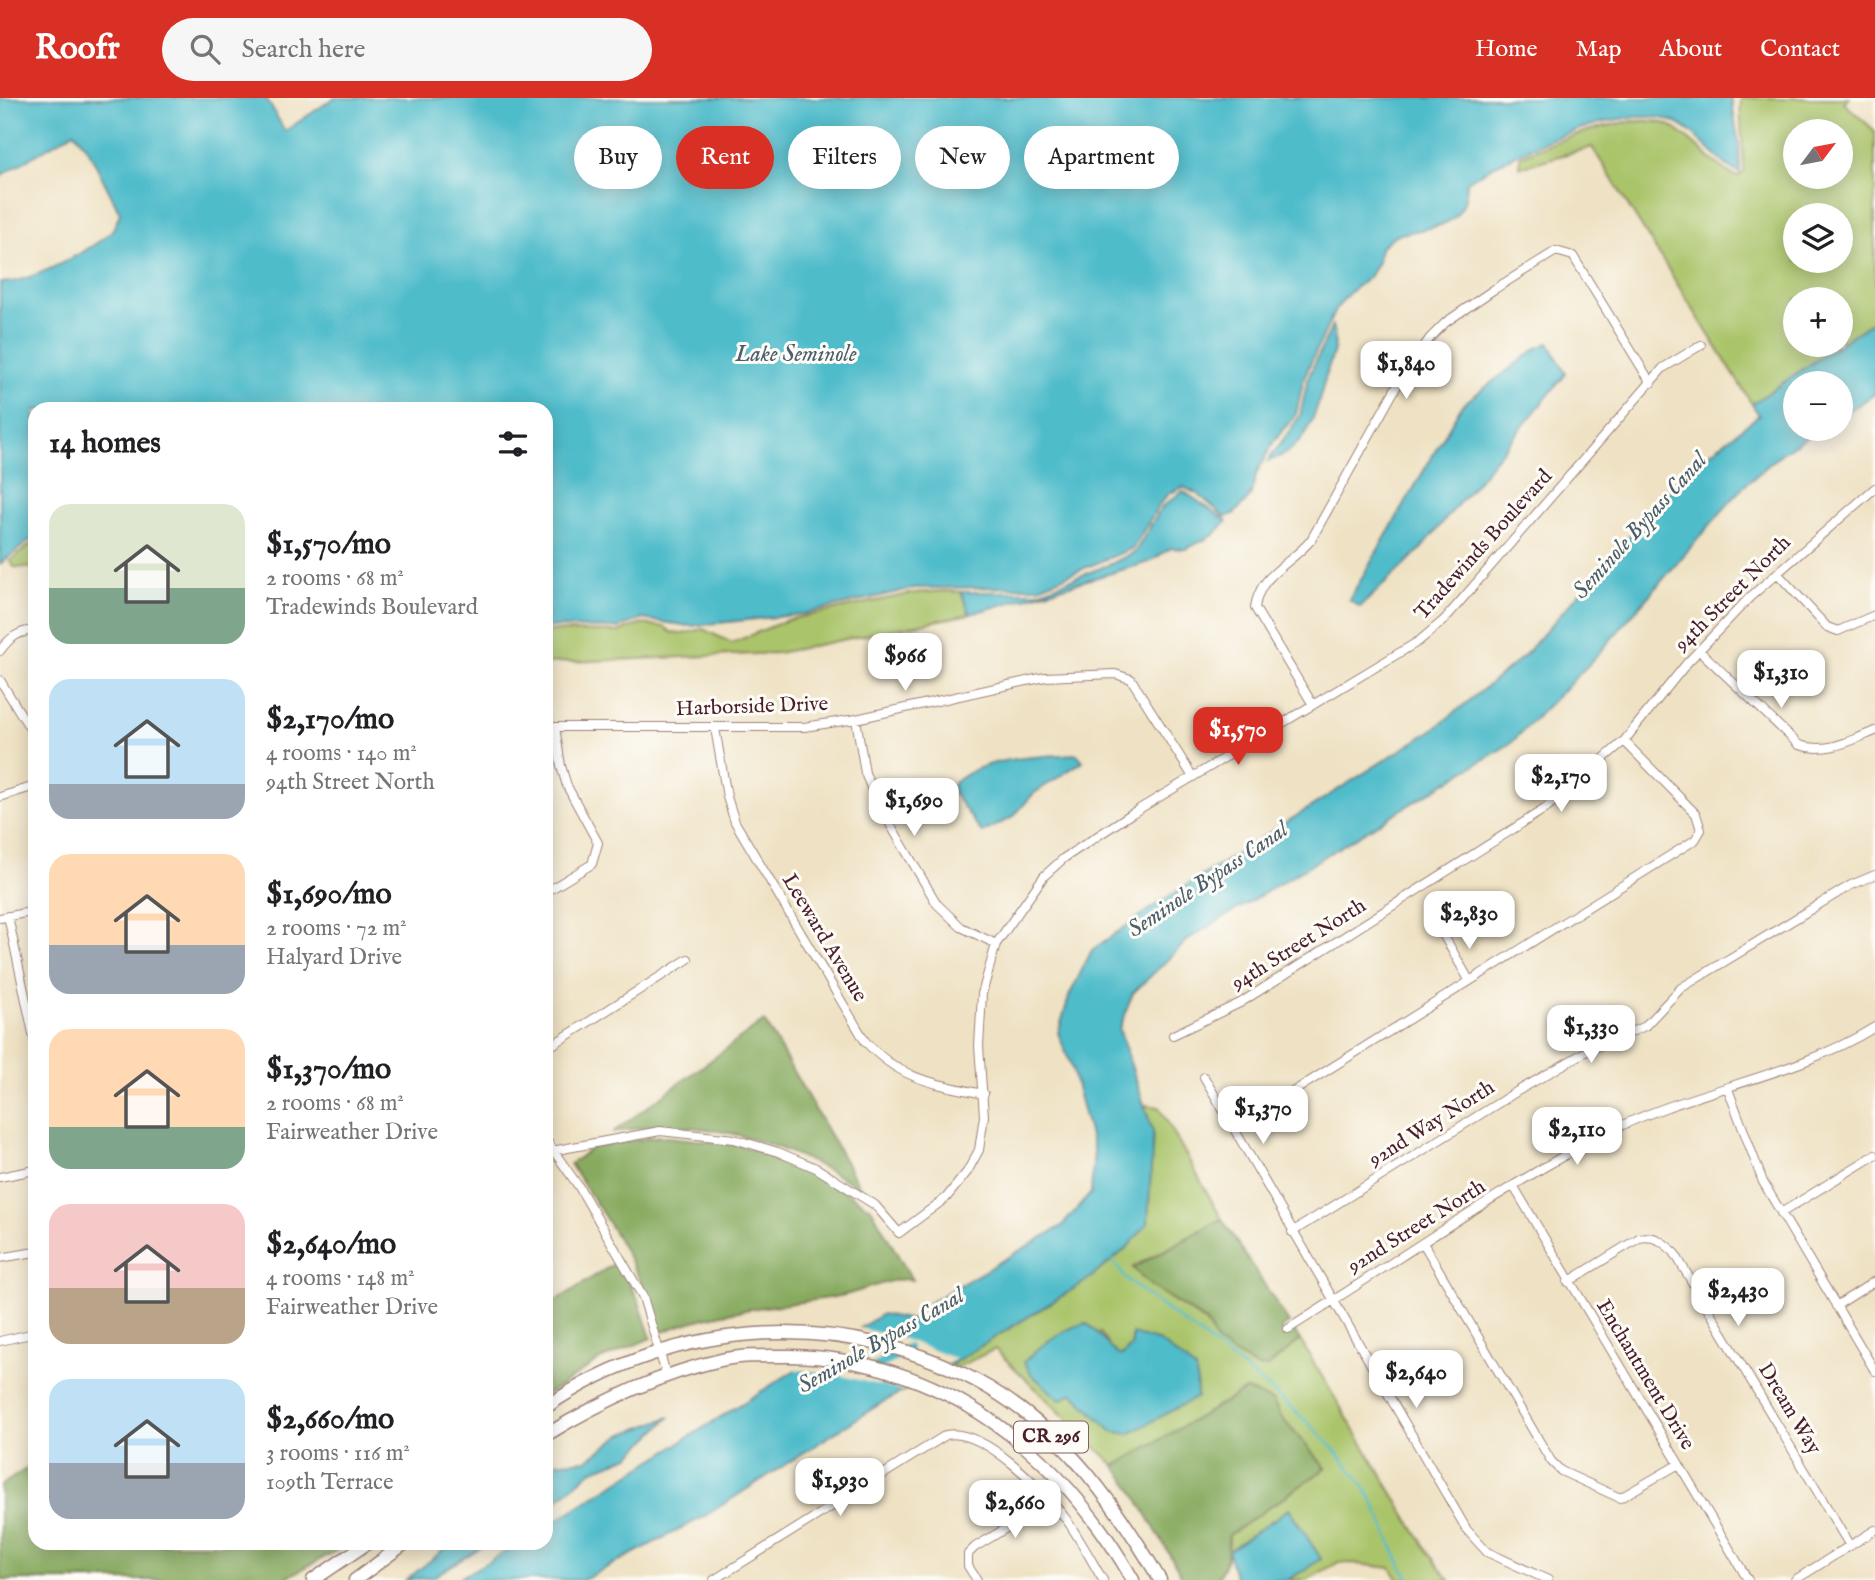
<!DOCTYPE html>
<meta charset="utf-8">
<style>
body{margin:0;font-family:"IM FELL English",serif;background:#f6f6f6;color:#202124;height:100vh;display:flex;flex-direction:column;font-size:26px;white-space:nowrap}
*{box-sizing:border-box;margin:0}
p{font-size:23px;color:#757577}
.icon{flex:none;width:38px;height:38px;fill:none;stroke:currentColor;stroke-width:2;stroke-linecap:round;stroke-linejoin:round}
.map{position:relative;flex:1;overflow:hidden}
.side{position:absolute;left:28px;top:304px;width:525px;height:1148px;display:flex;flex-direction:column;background:#fff;border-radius:21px;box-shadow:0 4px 18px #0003}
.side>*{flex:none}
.banner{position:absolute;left:574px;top:28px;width:665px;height:63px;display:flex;gap:14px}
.needle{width:46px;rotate:58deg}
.tools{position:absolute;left:1783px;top:21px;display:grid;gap:14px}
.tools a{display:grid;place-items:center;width:70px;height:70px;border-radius:50%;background:#fff;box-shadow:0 4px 18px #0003;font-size:35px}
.price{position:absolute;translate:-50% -60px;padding:0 16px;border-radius:14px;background:#fff;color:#222;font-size:23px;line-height:46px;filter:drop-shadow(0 2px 4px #0008)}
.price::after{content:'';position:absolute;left:50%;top:42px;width:21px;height:16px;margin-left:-10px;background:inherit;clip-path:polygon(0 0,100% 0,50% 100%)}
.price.on{background:#d93025;color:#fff}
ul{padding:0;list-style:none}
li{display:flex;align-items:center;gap:21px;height:175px;padding:0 21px}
li span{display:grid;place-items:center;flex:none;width:196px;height:140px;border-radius:21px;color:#555}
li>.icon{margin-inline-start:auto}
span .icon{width:84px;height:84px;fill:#fffc;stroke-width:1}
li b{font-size:30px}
h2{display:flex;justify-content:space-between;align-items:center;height:84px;padding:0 21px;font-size:30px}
.tag{padding:0 24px;border-radius:32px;background:#fff;box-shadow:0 4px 18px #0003;font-size:24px;line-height:63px}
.tag.on{background:#d93025;color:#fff}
header{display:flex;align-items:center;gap:42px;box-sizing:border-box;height:98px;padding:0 35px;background:#d93025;color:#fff}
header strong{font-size:33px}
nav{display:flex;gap:38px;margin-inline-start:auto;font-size:24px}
.search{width:490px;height:63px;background:#f6f6f6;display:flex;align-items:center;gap:18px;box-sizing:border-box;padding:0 24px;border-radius:38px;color:#757577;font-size:26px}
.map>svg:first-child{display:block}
.green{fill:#aac46a;stroke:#7a724a;stroke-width:2;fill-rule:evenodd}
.forest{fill:#87aa5e;stroke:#686444;stroke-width:2}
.water{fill:#50bcca;stroke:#4d6e7a;stroke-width:2}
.pier{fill:#efe2c4}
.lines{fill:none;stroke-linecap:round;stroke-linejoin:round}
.stream{stroke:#50bcca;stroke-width:2.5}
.canal{stroke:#50bcca;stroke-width:10}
.street-casing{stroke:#9c8078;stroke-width:10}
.primary-casing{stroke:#9c8078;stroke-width:15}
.street{stroke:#fff;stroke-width:8}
.primary{stroke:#fff;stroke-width:12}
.labels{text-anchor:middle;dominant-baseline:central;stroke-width:6;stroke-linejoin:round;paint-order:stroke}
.shield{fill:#fdfcf7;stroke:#806168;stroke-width:2}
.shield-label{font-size:19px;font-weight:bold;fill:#4a1f2b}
.street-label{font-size:21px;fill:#4a1f2b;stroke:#fdfcf7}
.water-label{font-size:23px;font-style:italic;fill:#4c5e6b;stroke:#fdfcf7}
</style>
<header>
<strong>Roofr</strong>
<div class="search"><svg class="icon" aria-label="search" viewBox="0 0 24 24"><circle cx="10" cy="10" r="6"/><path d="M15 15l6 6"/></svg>Search here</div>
<nav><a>Home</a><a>Map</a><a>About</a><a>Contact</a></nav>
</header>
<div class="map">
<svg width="1875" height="1482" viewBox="0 0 1875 1482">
<rect width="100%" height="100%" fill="#fdfcf7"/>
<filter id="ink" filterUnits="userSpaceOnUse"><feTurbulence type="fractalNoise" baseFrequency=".0143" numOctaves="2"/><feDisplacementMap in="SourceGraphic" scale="14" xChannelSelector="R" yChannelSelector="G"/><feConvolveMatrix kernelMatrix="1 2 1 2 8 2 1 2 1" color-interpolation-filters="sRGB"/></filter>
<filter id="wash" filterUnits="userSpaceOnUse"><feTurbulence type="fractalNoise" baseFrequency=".00686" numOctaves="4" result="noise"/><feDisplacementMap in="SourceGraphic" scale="28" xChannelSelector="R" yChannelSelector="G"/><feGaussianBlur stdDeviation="1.57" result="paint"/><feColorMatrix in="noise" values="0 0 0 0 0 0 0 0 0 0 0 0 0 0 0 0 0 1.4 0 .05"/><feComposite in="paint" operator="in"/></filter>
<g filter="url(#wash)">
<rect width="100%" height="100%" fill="#efe2c4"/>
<path class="green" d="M1741,0H1849L1844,5L1875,33V222L1841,245V201H1796V247H1838L1752,306L1592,49L1520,69V58C1553,44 1642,8 1674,30C1695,44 1715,69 1737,79L1744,75C1744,52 1739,25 1741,0ZM1796,33H1841V79H1796ZM1796,117H1841V163H1796Z
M35,443V470L14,469L10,463Z
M945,493L962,494L970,516L778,555L546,565V533L618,534L641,526L665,529L671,534L682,536L703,531L732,545L787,522L914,495Z
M1144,1007L1159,1009L1222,1121L1133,1169L1150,1187L1205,1224L1218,1246L1268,1269L1300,1242L1430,1457L1450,1482H1399L1391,1470L1339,1464L1307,1482H1288L1321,1461L1289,1411L1228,1453L1229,1437L1326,1370L1255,1295L1245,1292L1115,1368L995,1251L956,1270L950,1267L1086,1183L1127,1150L1153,1034ZM1100,1234L1114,1256L1122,1258L1132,1247V1236L1129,1336L1111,1332L1073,1295Z"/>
<path class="forest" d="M764,923L861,1091C787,1045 700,1015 612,1035Z
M659,1038L733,1046L776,1058L814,1074L871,1110L912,1182C897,1177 858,1195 840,1198C779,1209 718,1210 660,1235C643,1174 605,1118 570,1066L593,1049Z
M1222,1121L1289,1225L1281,1230L1285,1238L1294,1233L1300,1242L1268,1269L1258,1270L1218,1246L1205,1223L1150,1187L1133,1170Z
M617,1164L638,1201L651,1240L600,1262L546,1297V1209Z
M1246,1292L1273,1303L1281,1319L1326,1370L1229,1437L1227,1461L1217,1482H1184L1131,1389L1115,1368Z
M35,1365V1446H349L282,1482H0V1388Z"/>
<path class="water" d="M0,0H266L285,33L334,0H1731L1739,47L1740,75C1715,64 1698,33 1672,23C1620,4 1511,55 1467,84C1466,132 1434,127 1398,137C1391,138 1385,145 1380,150L1378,164L1369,179L1349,195L1335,212L1304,279L1296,316L1274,343L1257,374L1250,399L1234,416L1225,419L1198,396L1183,389L1168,396L1159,407L1133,450L1039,489L914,490L803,516L690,528L641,521L619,530L546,529V312H35V438L0,466V184C22,189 100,149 113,131C116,127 118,120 120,115L88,51L74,34L0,78Z
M1875,222V296L1841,318V285H1796V331H1820L1783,354L1742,390L1593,562L1511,645L1190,840L1133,895L1119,931L1153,1034L1148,1125L1127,1150L1086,1183L950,1267L851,1236L882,1216L916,1223L934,1214L929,1205L1062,1128L1091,1095L1094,1053L1071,967L1058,935L1070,896L1092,852L1165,801L1437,629L1524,558L1685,375L1759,317L1752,306Z
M1332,228C1338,250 1333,253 1327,274C1316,313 1310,350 1268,363L1300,318L1308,280Z
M1549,245L1566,276L1420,452L1360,509L1349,502L1462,307L1537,250Z
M1183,393L1227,423L1214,437L1186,451L1171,450L1149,464L970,516L961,494H1039L1113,465L1135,454L1162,409Z
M1077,656L1083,663L1033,696L1013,719L982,735L952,693L954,685C986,658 1036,659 1077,656Z
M1086,1225C1101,1235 1109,1254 1122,1258L1132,1247V1236L1160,1244L1196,1272L1197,1299L1129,1336L1111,1333L1073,1295L1060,1302L1032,1277L1024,1264C1041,1247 1062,1231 1086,1225Z
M808,1264L914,1288L883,1304L705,1418L583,1482H456L519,1446H546V1429Z
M670,1319L630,1358L591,1373L546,1412V1367L549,1365L587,1362L621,1337Z
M1289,1411L1321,1461L1288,1482H1236L1228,1453Z
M451,1446H486L433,1479L406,1482Z"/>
<path class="pier" d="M856,1229L904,1241L956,1261L944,1268L847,1236Z
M809,1260L916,1285L903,1293L834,1276L790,1271Z"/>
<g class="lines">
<path class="stream" d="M1112,1162L1126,1181C1203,1241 1321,1317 1371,1400C1386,1426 1392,1457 1410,1482"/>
<path class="canal" d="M872,1271L907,1251"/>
</g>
</g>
<g filter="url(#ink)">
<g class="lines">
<defs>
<path id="street" d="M1777,475L1827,529L1838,533L1875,517
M1699,552L1799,647C1826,656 1850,643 1875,633
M0,553C9,540 19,533 35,532
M0,582L35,639
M1313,607L1255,510C1259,476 1290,467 1311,442L1399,284L1430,240L1446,224L1493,192L1556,153L1573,158L1651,285
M856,621L865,675L877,704L937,806L961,829L996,846
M546,629H804L856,621L1045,579L1115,576L1131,581L1193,679
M715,630L727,699L735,724L865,943C900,982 935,986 984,996
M0,699L35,688
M546,794L592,766L598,745L567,688L561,668L555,629
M8,818L35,945
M0,820L35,813
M1444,838L1469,882
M1173,937L1240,905L1546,710L1624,643L1687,565L1750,499L1875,390
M546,951L688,861
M1204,979L1467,1432L1487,1454L1548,1482
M1728,991L1763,1084L1875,1273
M1235,1030L1695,742L1701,732L1696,716L1624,643
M546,1042L579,1089L643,1199L667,1279
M546,1054L660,1033L734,1041L778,1054L816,1070L875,1107L899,1135L946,1100L967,1074L979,1052L984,1018L979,948L982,896L996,846L1044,778L1064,760L1131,716L1419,543L1444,522L1663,270L1701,247
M0,1079L35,1072
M1514,1089L1748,1482
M1781,1115L1875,1057
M1292,1134L1516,994L1587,953L1645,928L1681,890L1851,787L1875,777
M1423,1145L1551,1363L1561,1373L1620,1400L1679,1366
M0,1160L35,1154
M1568,1184L1639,1140C1655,1137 1663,1144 1674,1154L1850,1448
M1836,1208L1875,1183
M1288,1231C1393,1166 1495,1093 1604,1036C1691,991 1791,981 1875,929
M0,1243L35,1235
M714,1482L946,1337C983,1329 1045,1393 1066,1421C1080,1441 1091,1462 1103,1482
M977,1482L968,1468V1456L975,1449L1051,1403
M1795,1482L1875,1432"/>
<path id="primary" d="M546,1309C676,1219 851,1209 989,1290C1065,1335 1117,1408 1160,1482
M546,1337C600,1304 659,1276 721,1262C743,1257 767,1258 790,1258C943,1260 1061,1355 1133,1482
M313,1482L366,1446
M355,1482L404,1446"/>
</defs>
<use href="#street" class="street-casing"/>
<use href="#primary" class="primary-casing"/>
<use href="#street" class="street"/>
<use href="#primary" class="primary"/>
</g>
</g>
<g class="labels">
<rect class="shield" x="1014" y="1323.5" width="74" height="31" rx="5"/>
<g class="shield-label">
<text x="1051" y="1339">CR 296</text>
</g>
<g class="street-label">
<text transform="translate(1484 447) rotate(-48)">Tradewinds Boulevard</text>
<text transform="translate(1733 496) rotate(-45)">94th Street North</text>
<text transform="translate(752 609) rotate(-2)">Harborside Drive</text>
<text transform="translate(824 840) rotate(59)">Leeward Avenue</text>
<text transform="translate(1299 847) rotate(-32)">94th Street North</text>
<text transform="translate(1432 1026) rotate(-32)">92nd Way North</text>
<text transform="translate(1417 1129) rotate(-32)">92nd Street North</text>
<text transform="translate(1645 1277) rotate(59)">Enchantment Drive</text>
<text transform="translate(1789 1311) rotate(59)">Dream Way</text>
</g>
<g class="water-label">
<text x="796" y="256">Lake Seminole</text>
<text transform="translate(1640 428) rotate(-48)">Seminole Bypass Canal</text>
<text transform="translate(1208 782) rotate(-34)">Seminole Bypass Canal</text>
<text transform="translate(881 1243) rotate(-30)">Seminole Bypass Canal</text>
</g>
</g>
</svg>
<div class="tools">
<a><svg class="needle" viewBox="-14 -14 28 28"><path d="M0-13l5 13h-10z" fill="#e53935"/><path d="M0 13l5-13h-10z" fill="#757577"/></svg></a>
<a><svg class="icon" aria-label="layers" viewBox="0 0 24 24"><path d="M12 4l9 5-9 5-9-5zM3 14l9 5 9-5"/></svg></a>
<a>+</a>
<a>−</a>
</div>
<b class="price" style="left:1406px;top:303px">$1,840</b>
<b class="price" style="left:905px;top:595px">$966</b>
<b class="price" style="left:1781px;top:612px">$1,310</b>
<b class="price on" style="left:1238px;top:669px">$1,570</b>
<b class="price" style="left:1561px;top:716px">$2,170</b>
<b class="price" style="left:914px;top:740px">$1,690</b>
<b class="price" style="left:1469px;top:853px">$2,830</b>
<b class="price" style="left:1591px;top:967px">$1,330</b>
<b class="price" style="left:1263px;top:1048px">$1,370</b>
<b class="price" style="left:1577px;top:1069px">$2,110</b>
<b class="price" style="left:1738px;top:1230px">$2,430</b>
<b class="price" style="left:1416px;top:1312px">$2,640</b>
<b class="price" style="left:840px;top:1420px">$1,930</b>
<b class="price" style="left:1015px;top:1442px">$2,660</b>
<div class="banner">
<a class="tag">Buy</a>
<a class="tag on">Rent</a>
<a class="tag">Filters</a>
<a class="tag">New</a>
<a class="tag">Apartment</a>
</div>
<section class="side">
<h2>14 homes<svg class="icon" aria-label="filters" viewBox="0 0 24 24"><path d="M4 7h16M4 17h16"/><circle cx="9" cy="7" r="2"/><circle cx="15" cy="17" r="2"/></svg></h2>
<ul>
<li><span style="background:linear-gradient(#dfe7d0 60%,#7fa58c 0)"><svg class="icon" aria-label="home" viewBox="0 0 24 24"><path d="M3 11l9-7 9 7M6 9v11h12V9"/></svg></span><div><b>$1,570/mo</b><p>2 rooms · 68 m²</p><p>Tradewinds Boulevard</p></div></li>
<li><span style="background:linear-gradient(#bfe0f5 75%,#9aa5b1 0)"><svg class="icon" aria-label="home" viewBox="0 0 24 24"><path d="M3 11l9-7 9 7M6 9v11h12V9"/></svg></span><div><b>$2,170/mo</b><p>4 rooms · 140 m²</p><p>94th Street North</p></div></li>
<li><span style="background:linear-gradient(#ffd9b3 65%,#9aa5b1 0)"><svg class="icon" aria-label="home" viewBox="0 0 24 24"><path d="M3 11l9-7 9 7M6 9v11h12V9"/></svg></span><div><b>$1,690/mo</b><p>2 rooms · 72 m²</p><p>Halyard Drive</p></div></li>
<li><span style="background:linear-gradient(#ffd9b3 70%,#7fa58c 0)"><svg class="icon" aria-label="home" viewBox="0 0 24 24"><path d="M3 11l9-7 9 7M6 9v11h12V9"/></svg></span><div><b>$1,370/mo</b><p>2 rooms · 68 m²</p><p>Fairweather Drive</p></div></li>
<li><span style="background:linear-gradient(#f6c9c9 60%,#b9a48a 0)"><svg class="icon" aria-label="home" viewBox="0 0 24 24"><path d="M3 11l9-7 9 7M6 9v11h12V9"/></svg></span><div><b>$2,640/mo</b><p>4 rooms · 148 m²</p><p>Fairweather Drive</p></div></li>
<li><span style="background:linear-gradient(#bfe0f5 60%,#9aa5b1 0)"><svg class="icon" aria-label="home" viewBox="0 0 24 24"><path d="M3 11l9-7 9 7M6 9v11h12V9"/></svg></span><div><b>$2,660/mo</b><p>3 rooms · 116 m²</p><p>109th Terrace</p></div></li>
</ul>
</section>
</div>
